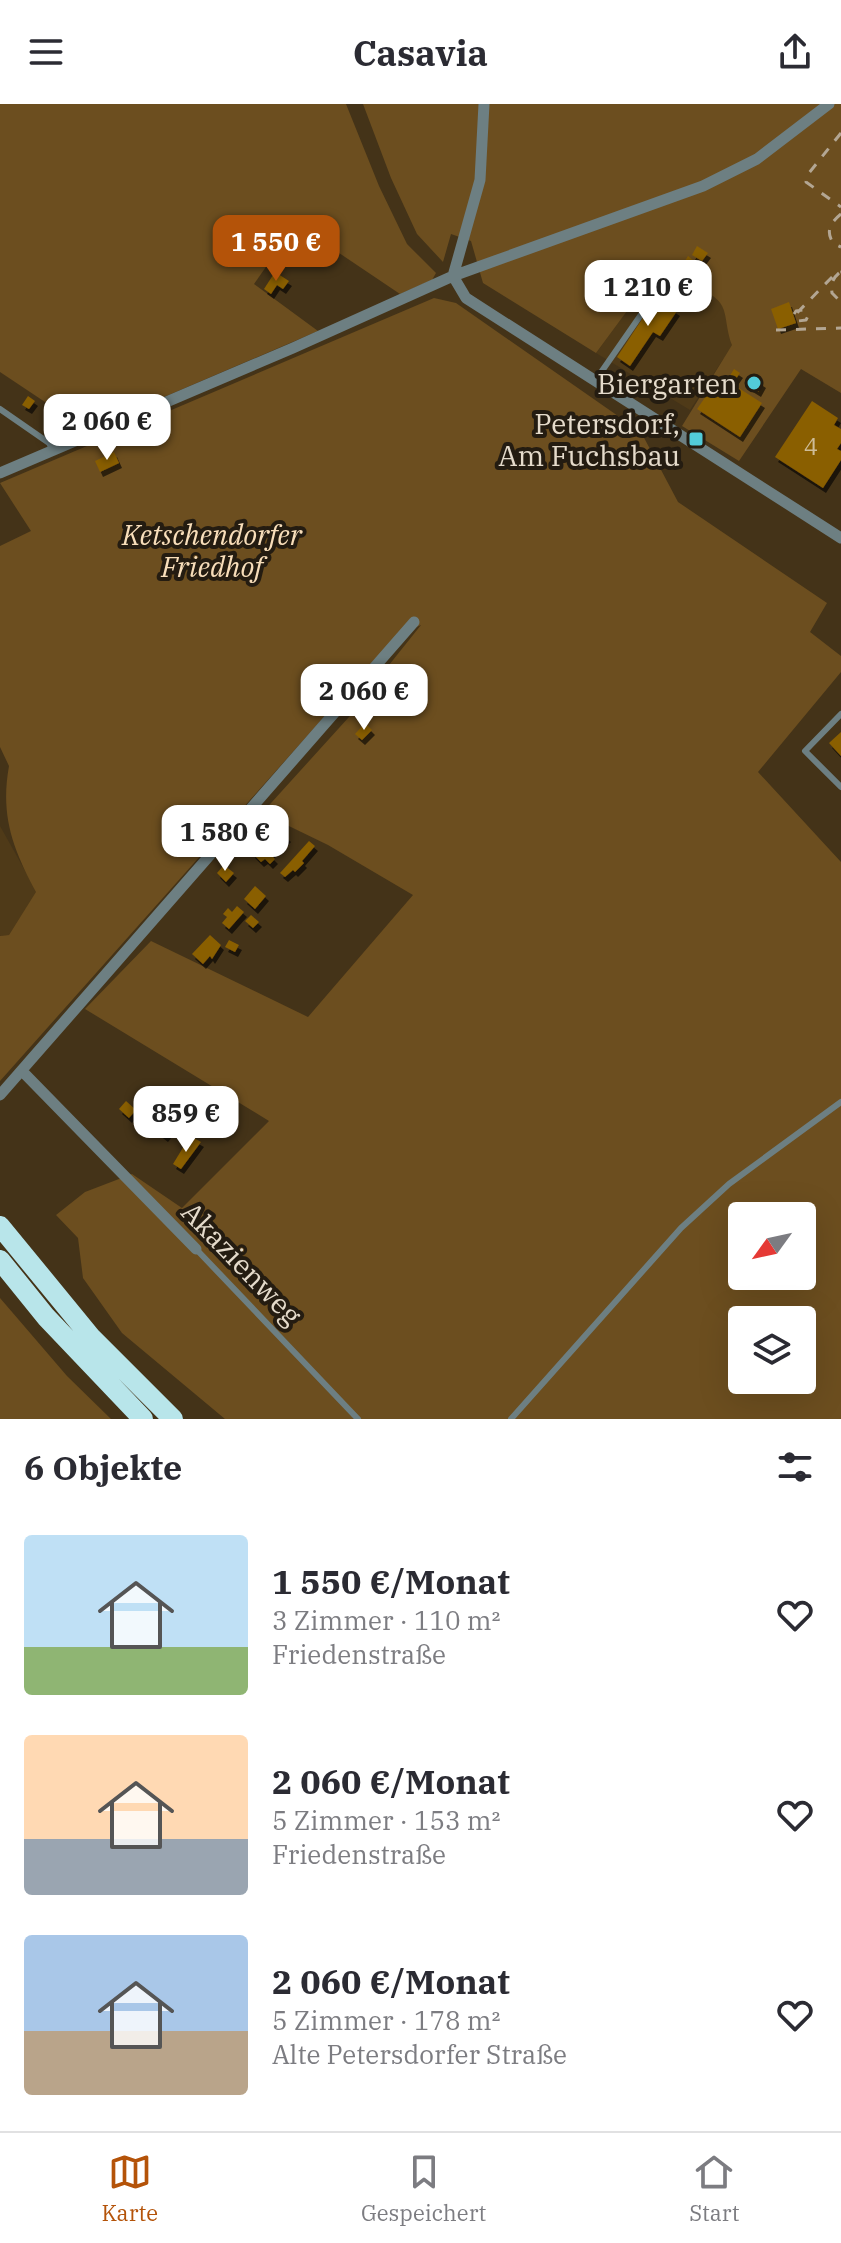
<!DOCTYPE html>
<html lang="de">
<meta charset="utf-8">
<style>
body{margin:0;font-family:"IBM Plex Serif",serif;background:#f7f7f7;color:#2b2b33;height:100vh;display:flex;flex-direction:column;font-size:30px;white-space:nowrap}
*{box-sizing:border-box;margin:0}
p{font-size:26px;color:#7c7c81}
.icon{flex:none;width:44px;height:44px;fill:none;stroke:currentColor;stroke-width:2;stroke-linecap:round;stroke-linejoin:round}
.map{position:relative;height:1315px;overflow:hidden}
.drawer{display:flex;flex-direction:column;background:#fff;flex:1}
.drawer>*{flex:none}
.needle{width:52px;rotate:237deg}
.buttons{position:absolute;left:728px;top:1098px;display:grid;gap:16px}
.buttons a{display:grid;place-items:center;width:88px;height:88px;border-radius:8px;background:#fff;box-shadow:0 8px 32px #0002;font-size:40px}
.price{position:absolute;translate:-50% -68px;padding:0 18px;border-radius:16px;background:#fff;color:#222;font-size:26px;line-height:52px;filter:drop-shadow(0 2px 4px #0008)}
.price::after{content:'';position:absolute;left:50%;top:48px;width:24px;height:18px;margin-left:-12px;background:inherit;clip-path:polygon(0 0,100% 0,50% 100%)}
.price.active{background:#b45309;color:#fff}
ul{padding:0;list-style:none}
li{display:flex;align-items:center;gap:24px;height:200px;padding:0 24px}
li span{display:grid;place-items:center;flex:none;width:224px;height:160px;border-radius:8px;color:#555}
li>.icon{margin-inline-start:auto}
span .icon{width:96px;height:96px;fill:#fffc;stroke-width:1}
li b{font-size:34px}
h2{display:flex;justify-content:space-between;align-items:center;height:96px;padding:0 24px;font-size:34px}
header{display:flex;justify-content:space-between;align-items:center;height:104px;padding:0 24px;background:#fff;font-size:36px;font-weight:800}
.dock{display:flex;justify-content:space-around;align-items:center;height:112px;border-top:2px solid #e1e1e2;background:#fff;font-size:22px;color:#7c7c81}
.dock a{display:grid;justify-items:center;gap:4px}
.dock .active{color:#b45309}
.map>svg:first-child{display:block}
.built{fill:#4f3a18}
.green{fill:#6c4e1f;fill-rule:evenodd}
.building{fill:#8a5e00;filter:url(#shadow)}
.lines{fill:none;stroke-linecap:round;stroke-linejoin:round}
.lane{stroke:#6d7f82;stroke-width:6}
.street{stroke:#6d7f82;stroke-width:11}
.highway{stroke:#b8e5ea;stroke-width:20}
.rail{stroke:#b3a693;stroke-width:3;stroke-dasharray:10 10;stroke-linecap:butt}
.poi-dot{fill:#52cbd9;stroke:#241c11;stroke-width:3}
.labels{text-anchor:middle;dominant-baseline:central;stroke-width:8;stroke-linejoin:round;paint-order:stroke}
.number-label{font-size:24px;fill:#cebc98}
.poi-label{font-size:28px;fill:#e5dbcb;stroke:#241c11;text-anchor:end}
.park-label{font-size:28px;font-style:italic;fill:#f8deba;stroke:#241c11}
.street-label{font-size:28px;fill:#e5dbcb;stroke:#241c11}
</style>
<header><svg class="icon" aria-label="menu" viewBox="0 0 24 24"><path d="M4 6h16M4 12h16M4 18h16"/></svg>Casavia<svg class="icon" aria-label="share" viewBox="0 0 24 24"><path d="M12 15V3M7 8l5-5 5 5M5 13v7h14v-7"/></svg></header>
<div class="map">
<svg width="841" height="1315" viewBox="0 0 841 1315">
<defs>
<filter id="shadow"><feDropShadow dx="3" dy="5" stdDeviation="0" flood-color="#0009"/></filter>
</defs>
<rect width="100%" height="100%" fill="#443318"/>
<path class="built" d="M696,113L788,156L690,306L596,249Z
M0,722L37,788L9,831L0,832Z"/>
<path class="green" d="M0,0H346L379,82L407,140L436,169L432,176L400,190L296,120L254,180L318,227L87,326L0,268Z
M363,0H841V289L801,265L739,357L682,322L732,241C721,209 734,198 693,182L691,186L684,171L664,157L596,249L483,179L471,137L451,130L443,158L417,130L391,74Z
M434,194L456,199L641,328L678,398L827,499L810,528L841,552V568L758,668L841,758V1315H225L122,1229L83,1174L78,1134L56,1111L85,1088L132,1070L182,1104L269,1017L85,905L151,837L308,913L413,791L328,741L262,709L368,592L373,581L421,521L396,532L0,977V832L9,831L36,788C13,745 0,712 9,662L0,643V442L31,427L0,379ZM742,1112H802V1172H742ZM742,1216H802V1276H742Z
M0,1194L67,1272L111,1315H0Z"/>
<path class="building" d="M311,136L322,143L315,154L304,147Z
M697,142L708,149L702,157L692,151Z
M688,152L693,156L684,171L679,167Z
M275,168L289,177L283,185L277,181L271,190L264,185Z
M660,188L668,193L665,199L677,207L660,232L653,228L630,262L617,253Z
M789,198L796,219L778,225L771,205Z
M734,265L740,269L733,279L728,275Z
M751,271L763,279L758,288L745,280Z
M720,272L762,299L740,333L697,305Z
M28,292L35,297L29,305L22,301Z
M812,297L838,314L834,321L841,325V339L837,345L841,347V356L823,384L775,353Z
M114,348L119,359L100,368L95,357Z
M365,619L372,626L362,636L355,630Z
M841,628V652L829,639Z
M276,722L288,733L280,742L268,730Z
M309,737L315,742L302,757L304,759L295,768L293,766L285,773L280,769Z
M259,741L263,745L267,741L273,748L270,750L275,755L270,760L265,755L261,758L252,749Z
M224,761L234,769L226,778L217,769Z
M255,782L266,792L255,805L244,795Z
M237,802L244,808L229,825L222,819L227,813L223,810L228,804L232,808Z
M251,811L259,818L253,824L245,817Z
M210,831L221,841L212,855L210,852L203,860L192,850Z
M229,836L239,841L235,848L225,843Z
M126,997L136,1006L129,1014L119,1005Z
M160,1012L174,1022L165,1033L152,1023Z
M194,1034L201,1038L181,1065L173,1060L184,1042L187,1044Z"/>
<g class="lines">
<path class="lane" d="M595,277L663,179L687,175
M0,305L49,339L53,347
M841,610L805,647L841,683
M196,1145L358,1315
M511,1315L681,1124L729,1080L841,998"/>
<path class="street" d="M484,0L480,76L453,172L466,194L841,434
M0,369L293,244L453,172L703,82L757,55L829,0
M23,968L196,1145
M0,991L414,518"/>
<path class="highway" d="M0,1122L91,1233L173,1315
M0,1156L46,1213L143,1315"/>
<path class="rail" d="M841,29L809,69L806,78L841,103
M841,110C830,119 825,128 834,140L841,143
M839,169C832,175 831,180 832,189L841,198
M794,210L796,207L803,206L808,212L806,216L798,217L796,210L836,169L841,168
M776,226L841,224"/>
</g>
<g class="poi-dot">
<circle cx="754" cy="279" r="8"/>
<rect x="688" y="327" width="16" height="16" rx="4"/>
</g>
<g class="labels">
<g class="number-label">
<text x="811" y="342">4</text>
</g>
<g class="poi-label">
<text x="738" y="279">Biergarten</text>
<text x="680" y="319">Petersdorf,<tspan x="680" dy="32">Am Fuchsbau</tspan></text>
</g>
<g class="park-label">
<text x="212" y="430">Ketschendorfer<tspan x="212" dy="32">Friedhof</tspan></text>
</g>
<g class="street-label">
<text transform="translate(242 1159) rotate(46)">Akazienweg</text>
</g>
</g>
</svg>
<div class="buttons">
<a><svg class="needle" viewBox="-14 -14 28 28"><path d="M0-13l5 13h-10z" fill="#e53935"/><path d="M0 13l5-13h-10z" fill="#7c7c81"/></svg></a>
<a><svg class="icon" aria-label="layers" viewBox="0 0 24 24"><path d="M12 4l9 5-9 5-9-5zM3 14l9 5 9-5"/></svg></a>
</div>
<b class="price active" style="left:276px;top:179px">1 550 €</b>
<b class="price" style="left:648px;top:224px">1 210 €</b>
<b class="price" style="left:107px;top:358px">2 060 €</b>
<b class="price" style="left:364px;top:628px">2 060 €</b>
<b class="price" style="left:225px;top:769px">1 580 €</b>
<b class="price" style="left:186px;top:1050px">859 €</b>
</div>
<section class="drawer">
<h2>6 Objekte<svg class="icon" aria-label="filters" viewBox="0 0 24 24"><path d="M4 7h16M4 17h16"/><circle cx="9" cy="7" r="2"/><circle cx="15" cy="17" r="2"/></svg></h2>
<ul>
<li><span style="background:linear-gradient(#bfe0f5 70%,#8fb573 0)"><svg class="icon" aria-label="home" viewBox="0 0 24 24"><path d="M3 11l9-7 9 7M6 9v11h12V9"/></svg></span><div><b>1 550 €/Monat</b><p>3 Zimmer · 110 m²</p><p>Friedenstraße</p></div><svg class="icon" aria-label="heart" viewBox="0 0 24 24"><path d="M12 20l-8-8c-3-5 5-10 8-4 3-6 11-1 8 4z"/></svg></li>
<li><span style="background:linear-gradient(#ffd9b3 65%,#9aa5b1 0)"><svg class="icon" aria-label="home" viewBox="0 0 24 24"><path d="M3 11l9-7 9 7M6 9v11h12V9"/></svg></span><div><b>2 060 €/Monat</b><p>5 Zimmer · 153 m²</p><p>Friedenstraße</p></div><svg class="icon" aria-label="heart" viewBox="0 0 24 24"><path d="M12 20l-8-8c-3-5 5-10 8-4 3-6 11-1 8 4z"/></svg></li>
<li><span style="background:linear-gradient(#a9c7e8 60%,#b9a48a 0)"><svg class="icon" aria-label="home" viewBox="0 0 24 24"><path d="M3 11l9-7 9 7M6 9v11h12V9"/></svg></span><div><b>2 060 €/Monat</b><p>5 Zimmer · 178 m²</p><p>Alte Petersdorfer Straße</p></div><svg class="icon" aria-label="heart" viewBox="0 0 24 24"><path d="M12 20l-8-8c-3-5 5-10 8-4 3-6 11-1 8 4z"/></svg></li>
</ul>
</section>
<nav class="dock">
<a class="active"><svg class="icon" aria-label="map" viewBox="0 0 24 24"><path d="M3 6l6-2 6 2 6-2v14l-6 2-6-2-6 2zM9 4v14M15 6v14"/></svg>Karte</a>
<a><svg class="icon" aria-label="saved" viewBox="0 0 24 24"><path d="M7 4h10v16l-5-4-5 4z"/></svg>Gespeichert</a>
<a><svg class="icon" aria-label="home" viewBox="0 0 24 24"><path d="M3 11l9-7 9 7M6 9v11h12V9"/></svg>Start</a>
</nav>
